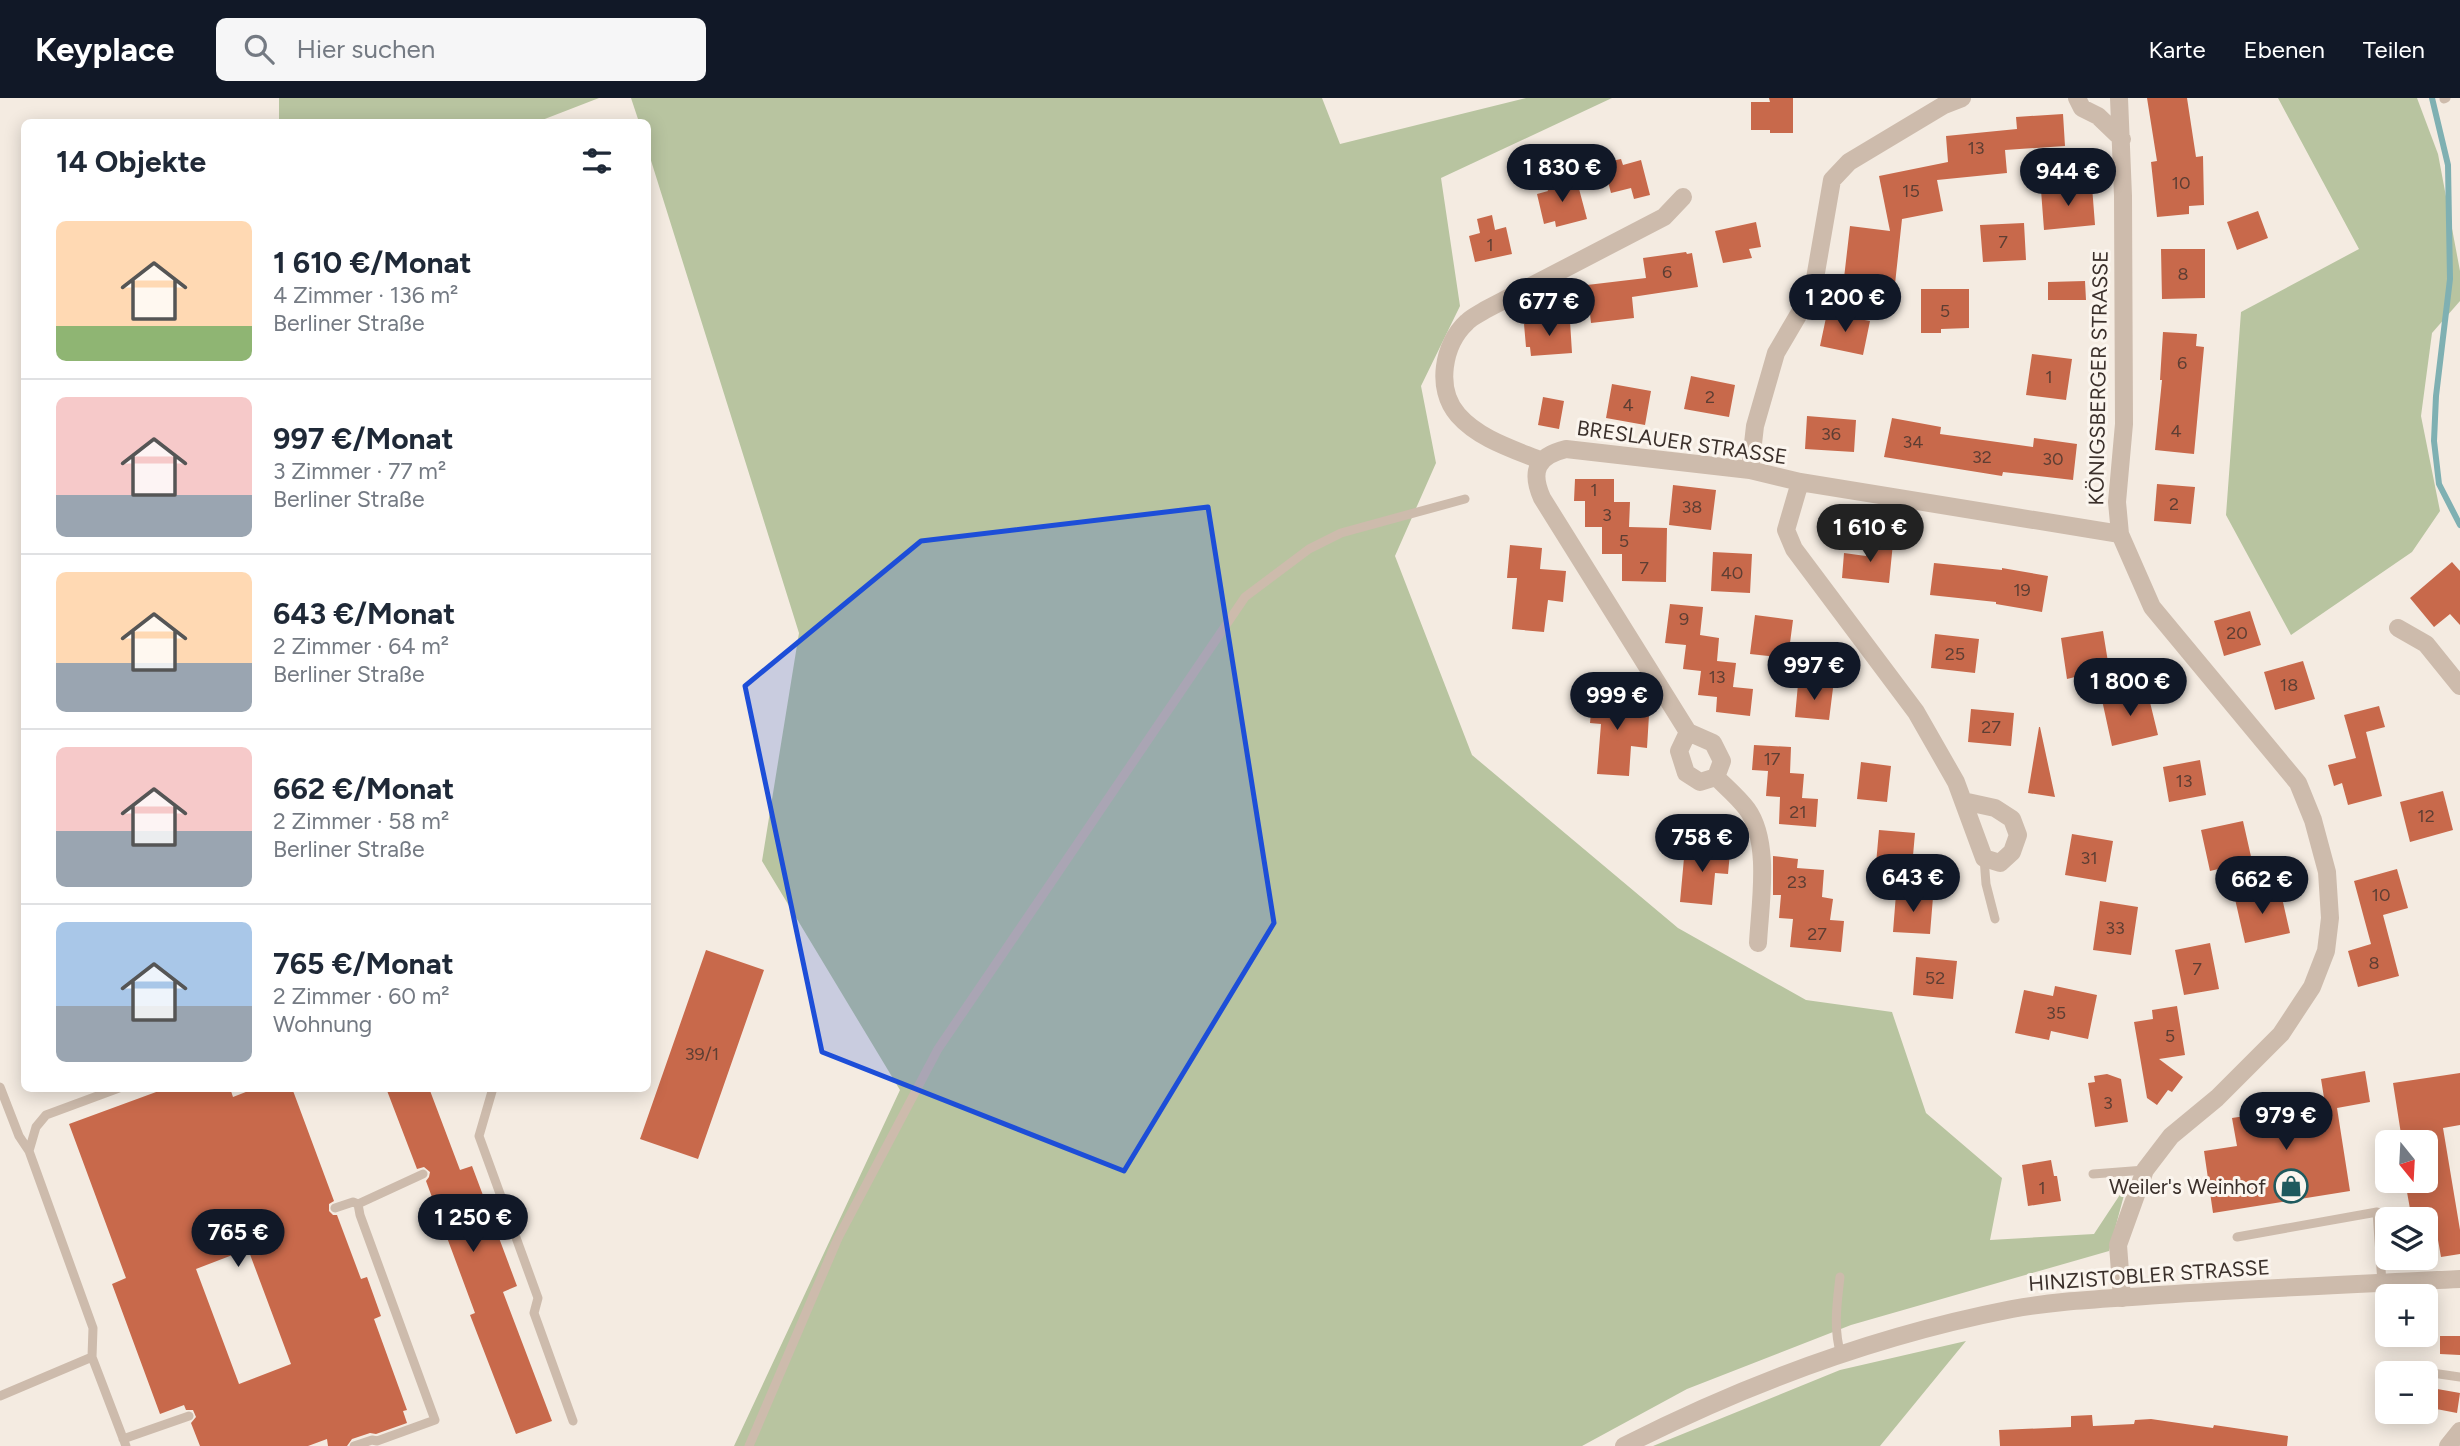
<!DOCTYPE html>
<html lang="de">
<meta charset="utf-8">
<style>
body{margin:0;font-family:Figtree,sans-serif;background:#f6f6f7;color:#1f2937;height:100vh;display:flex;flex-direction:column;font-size:26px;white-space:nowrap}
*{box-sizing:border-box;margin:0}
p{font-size:23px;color:#747a83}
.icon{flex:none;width:38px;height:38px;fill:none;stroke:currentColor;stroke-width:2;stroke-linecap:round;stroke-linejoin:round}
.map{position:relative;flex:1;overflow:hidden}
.side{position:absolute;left:21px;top:21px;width:630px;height:973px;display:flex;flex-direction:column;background:#fff;border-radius:10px;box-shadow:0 4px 18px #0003}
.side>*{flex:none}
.needle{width:46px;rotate:162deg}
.controls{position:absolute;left:2375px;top:1032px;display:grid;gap:14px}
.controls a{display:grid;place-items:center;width:63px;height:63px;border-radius:10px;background:#fff;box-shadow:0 4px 18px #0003;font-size:35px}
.price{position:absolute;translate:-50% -60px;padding:0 16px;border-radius:24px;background:#111827;color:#fff;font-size:23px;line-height:46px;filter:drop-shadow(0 2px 4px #0008)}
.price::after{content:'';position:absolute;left:50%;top:42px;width:21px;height:16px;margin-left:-10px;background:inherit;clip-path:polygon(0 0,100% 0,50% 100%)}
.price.on{background:#222;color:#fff}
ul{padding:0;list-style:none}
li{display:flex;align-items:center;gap:21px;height:175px;padding:0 35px}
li+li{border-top:2px solid #e0e1e3}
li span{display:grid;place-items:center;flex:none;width:196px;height:140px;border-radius:10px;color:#555}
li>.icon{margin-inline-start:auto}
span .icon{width:84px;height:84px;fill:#fffc;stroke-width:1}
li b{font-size:30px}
h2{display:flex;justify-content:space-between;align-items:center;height:84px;padding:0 35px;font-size:30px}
header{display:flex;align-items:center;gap:42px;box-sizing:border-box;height:98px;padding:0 35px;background:#111827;color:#fff}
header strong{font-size:33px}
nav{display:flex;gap:38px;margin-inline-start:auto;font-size:24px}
.search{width:490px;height:63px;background:#f6f6f7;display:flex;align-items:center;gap:18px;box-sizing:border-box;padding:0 24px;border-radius:10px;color:#747a83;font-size:26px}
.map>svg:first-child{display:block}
.green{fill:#b8c4a0}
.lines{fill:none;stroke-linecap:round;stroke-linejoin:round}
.stream{stroke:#7fb0b2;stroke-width:6}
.building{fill:#c8694b;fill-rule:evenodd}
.service{stroke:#cdbbac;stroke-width:9}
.minor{stroke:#cdbbac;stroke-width:18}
.tertiary{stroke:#cdbbac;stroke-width:18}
.marked{fill:#1d4ed8;fill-opacity:0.2;stroke:#1d4ed8;stroke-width:5;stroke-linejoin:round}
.labels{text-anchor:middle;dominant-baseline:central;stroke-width:6;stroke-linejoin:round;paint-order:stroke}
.number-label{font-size:18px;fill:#5e3e33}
.street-label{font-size:21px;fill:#3b302b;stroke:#fbf5ee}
.poi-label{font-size:21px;fill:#3b302b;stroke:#fbf5ee;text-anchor:end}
</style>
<header>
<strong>Keyplace</strong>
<div class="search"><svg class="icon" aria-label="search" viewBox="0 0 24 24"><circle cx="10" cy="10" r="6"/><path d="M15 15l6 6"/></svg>Hier suchen</div>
<nav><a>Karte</a><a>Ebenen</a><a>Teilen</a></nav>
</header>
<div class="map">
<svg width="2460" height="1348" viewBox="0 0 2460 1348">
<rect width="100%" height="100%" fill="#f4ebe1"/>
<path class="green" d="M279,0H599L537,24H279Z
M631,0H1322L1340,46L1526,0H1612L1441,80L1460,208L1421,288L1436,365L1395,458L1472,657L1678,830L1806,902L1892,914L1926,1015L2002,1080L1990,1142L2094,1136L2127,1086L2109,1153L1851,1227L1687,1291L1582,1348H734L900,992L762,763L799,535L648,53V24H639Z
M2278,0H2417L2438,56L2460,173V203L2432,235L2421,318L2440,413L2412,454L2291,537L2226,417L2241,214L2359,151Z
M1966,1243L1880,1348H1653L1840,1272Z"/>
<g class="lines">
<path class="stream" d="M2432,0L2448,67L2450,181L2436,298L2434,343L2439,386L2460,427"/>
</g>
<path class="building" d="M1769,0H1793V35H1770V32H1751V4H1770Z
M2147,0H2187L2196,59L2203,58L2204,107L2189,108V116L2157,119L2151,64L2157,63Z
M2063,16L2065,48L2005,52L2007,75L1937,82L1943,113L1902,121L1895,186L1844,180L1850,128L1890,133L1879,78L1948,64L1946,38L2017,31L2016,19Z
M1621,61L1623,67L1641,62L1650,97L1634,101L1631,90L1611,95L1603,65Z
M1565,82L1567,90L1578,87L1587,121L1556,129L1555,123L1544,126L1537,96L1548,93L1546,87Z
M2092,88L2095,127L2044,132L2041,92Z
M2258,113L2268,140L2237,152L2227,124Z
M1492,117L1495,132L1506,129L1512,156L1475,164L1469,138L1480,135L1477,121Z
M1756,124L1761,149L1749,151L1752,160L1723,165L1715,133Z
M2024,125L2026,162L1983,164L1980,127Z
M2161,151H2205V200L2162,201Z
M1686,154L1687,156L1692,155L1698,189L1632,199L1634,220L1591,225L1587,187L1646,180L1643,160Z
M2085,183L2086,202H2048V184Z
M1921,191H1969V230L1941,231V235H1921Z
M1827,215L1870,223L1863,257L1820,248Z
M1570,223L1572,255L1531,258L1530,249H1526L1524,226Z
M2163,234L2197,236L2196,248L2204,249L2194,356L2155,352L2162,282H2160Z
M2032,256L2072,261L2066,302L2026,297Z
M1691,278L1735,287L1729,319L1684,311Z
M1612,286L1651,293L1645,327L1606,320Z
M1543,299L1564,303L1559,331L1538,327Z
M1807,318L1856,322L1854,354L1805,351Z
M1892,320L1941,329L1940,336L2033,349L2034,340L2077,346L2073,382L2003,374L2002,378L1884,359Z
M1575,381H1614V404H1630L1629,429L1667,430L1666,484L1622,483V456H1602V429H1585V403H1574Z
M2157,386L2195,389L2191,426L2154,423Z
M1673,387L1716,392L1711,432L1669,427Z
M1869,443L1893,445L1889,485L1842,480L1844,455L1866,458Z
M1510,447L1542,450L1540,471L1566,473L1563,504L1548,502L1544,534L1512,531L1517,480H1507Z
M1713,454L1752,456L1750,495L1711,493Z
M2452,464L2460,473V527L2450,516L2434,529L2410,500Z
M1934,465L2002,472V470L2048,478L2042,514L1996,506V504L1930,497Z
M1670,506L1703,509L1700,537L1719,540L1717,563L1736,565L1733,589L1753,591L1750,618L1716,614L1717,599L1698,597L1701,573L1683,571L1686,547L1665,545Z
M2250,513L2261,547L2224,558L2214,523Z
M1755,517L1793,522L1788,560L1750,556Z
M2103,533L2112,589L2099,592L2095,574L2067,581L2061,540Z
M1935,536L1979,541L1975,575L1931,570Z
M2303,563L2315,601L2275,612L2264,574Z
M1798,586L1833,590L1829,622L1795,619Z
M1593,592L1626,594L1625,615L1649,617L1647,650L1631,648L1629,678L1597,676L1601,626L1590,625Z
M2147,592L2158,637L2112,648L2102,602Z
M2379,608L2385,629L2366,634L2382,698L2348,707L2342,685L2334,688L2328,667L2356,660L2344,617Z
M1971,611L2014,615L2011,648L1968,644Z
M2039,629H2040L2055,699L2028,695Z
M1754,647L1791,649L1790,675L1804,676L1802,700L1818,701L1816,729L1779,726L1780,699L1766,698L1768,673L1752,672Z
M2200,662L2206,697L2169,704L2163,669Z
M1861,664L1891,668L1887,704L1857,701Z
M2443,693L2453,732L2410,744L2400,704Z
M2243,723L2252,763L2210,773L2201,732Z
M1879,732L1915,735L1912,769L1876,766Z
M2072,736L2113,743L2106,784L2065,777Z
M1685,749L1730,754L1728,776L1715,775L1712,807L1680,804Z
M1773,758L1798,761L1797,770L1824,772L1822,799L1833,801L1830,822L1844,823L1841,854L1790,849L1793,821L1779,820L1781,797H1773Z
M2397,771L2408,810L2383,817L2399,878L2358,889L2348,853L2371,846L2354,783Z
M2280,791L2290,835L2245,845L2235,801Z
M1896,796L1933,799L1930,836L1893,834Z
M2100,803L2138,809L2131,857L2093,852Z
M2210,845L2219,891L2184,897L2175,852Z
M706,852L764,872L698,1061L640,1041Z
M1916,859L1957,863L1953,901L1913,897Z
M2055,888L2097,897L2088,941L2051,933L2049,942L2015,935L2024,892L2053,898Z
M2177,908L2185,957L2159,961L2183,979L2172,994L2168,992L2157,1007L2147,1000L2134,924L2153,921L2152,912Z
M2365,973L2370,1004L2337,1010L2350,1093L2213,1115L2204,1053L2237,1048L2232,1020L2325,1006L2321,981Z
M2460,975V1027L2443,1030L2460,1132V1156L2441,1159L2438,1142L2426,1144V1122H2412L2405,1083H2426V1032L2401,1036L2393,985Z
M2107,976L2121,981L2128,1024L2095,1029L2088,985L2095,984L2094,978Z
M167,990H230L233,999L256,990H292L334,1103L329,1106V1113L333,1117H337L361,1181L367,1179L381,1218L374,1221L407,1312L403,1313L407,1325L376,1336L370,1335L352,1341L347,1348H328L327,1341L308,1348H200L191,1325L196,1319L193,1312H186L184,1307L160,1316L112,1186L126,1180L69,1026ZM248,1151L291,1266L239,1286L196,1171Z
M386,990H429L460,1072L472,1068L517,1188L503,1194L552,1323L516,1336L470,1217L475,1215L426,1083L429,1079L430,1074L424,1069L417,1071Z
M2051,1062L2054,1078H2057L2061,1103L2028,1108L2022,1067Z
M2440,1238H2460V1257L2440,1256Z
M2426,1289L2460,1295L2457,1315L2426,1309Z
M2092,1317L2093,1328L2134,1326L2135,1322L2151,1321L2213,1330L2214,1327L2288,1338L2287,1348H2000L1999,1332L2071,1329V1318Z"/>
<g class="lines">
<path class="service" d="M2444,1L2446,0
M1984,760L1986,786L1995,821
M0,989L19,1038L29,1053
M119,990L46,1017L36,1029L29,1053L93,1230L92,1259L126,1348
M493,990L479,1038L538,1200L534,1215L573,1323
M2093,1076L2145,1072
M335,1110L353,1104L358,1106L423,1076
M2237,1139L2377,1114L2382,1185
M1840,1179C1837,1205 1833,1231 1841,1257
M2391,1269L2460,1279
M0,1298L92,1259
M123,1341L189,1318
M354,1348L372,1342L377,1343L435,1322L360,1117L358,1106
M749,1348L838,1140L938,951L1245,499L1309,451L1341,435L1465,401"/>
<path class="minor" d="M2077,0L2082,10L2098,18L2122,41
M2119,0L2123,98L2124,326L2117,404L2120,436
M1542,363C1513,351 1479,341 1458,317C1435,291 1443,246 1467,224C1472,219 1479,216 1485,212L1664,119L1683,99
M1750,372L1755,328L1776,255L1813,192L1832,82L1849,64L1944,7L1962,0
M2398,530L2426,546L2460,588
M1688,634L1713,645L1722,663L1716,679
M1963,703L1995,710L2012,721L2018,737L2012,754L2000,765L1984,760L1956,684L1916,614L1794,451L1786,432L1800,384L2120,436L2152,509L2298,685L2313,722L2327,774L2330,820L2326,853L2312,889L2281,936L2217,1000L2171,1038L2145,1072L2118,1147L2122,1200
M1758,845C1760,806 1771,744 1747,711C1738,699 1726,689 1716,679L1700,684L1686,675L1679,653L1688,634L1542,400C1530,373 1537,358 1566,351L1750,372L1800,384
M2448,1348L2460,1333"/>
<path class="tertiary" d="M1624,1348C1746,1286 1878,1237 2012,1211C2061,1202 2110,1201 2159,1197C2259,1190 2360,1186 2460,1181"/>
</g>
<path class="marked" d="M1208,409L1274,825L1124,1073L822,954L745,588L921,443Z"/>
<defs>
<symbol id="shop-ring" viewBox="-11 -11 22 22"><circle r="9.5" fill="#fbf5ee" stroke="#1f5a5e" stroke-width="1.5"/><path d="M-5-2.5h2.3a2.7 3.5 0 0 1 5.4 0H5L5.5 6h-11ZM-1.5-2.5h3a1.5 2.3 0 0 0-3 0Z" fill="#1f5a5e"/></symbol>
</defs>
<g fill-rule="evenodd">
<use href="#shop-ring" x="2272" y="1069" width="38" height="38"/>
</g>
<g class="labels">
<g class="number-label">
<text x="1976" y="50">13</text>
<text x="2181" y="85">10</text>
<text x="1911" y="93">15</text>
<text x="2003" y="144">7</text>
<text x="1490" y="147">1</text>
<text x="1667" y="174">6</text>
<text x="2183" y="176">8</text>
<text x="1945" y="213">5</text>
<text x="2182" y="265">6</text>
<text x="2049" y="279">1</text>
<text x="1710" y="299">2</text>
<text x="1628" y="307">4</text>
<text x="2176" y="333">4</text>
<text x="1831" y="336">36</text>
<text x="1913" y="344">34</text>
<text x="1982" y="359">32</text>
<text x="2053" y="361">30</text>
<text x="1594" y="392">1</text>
<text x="2174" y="406">2</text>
<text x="1692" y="409">38</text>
<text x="1607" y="417">3</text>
<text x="1624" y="443">5</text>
<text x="1644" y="470">7</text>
<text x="1732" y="475">40</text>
<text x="2022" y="492">19</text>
<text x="1684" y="521">9</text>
<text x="2237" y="535">20</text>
<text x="1955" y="556">25</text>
<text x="1717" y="579">13</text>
<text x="2289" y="587">18</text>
<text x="1991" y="629">27</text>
<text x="1772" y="661">17</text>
<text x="2184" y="683">13</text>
<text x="1798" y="714">21</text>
<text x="2426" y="718">12</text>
<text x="2089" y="760">31</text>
<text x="1797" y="784">23</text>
<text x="2381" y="797">10</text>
<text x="2115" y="830">33</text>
<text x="1817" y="836">27</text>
<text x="2374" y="865">8</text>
<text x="2197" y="871">7</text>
<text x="1935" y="880">52</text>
<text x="2056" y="915">35</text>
<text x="2170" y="938">5</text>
<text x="702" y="956">39/1</text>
<text x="2108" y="1005">3</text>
<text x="2042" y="1090">1</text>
</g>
<g class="street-label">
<text transform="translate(2098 280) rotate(-89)">KÖNIGSBERGER STRASSE</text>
<text transform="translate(1682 344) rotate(8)">BRESLAUER STRASSE</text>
<text transform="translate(2149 1177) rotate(-4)">HINZISTOBLER STRASSE</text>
</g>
<g class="poi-label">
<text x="2266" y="1088">Weiler's Weinhof</text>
</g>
</g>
</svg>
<div class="controls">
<a><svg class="needle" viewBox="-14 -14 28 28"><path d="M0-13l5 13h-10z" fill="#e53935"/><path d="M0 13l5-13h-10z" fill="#747a83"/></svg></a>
<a><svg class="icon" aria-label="layers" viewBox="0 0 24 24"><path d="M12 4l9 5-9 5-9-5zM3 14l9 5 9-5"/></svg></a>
<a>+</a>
<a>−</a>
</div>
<b class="price" style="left:1562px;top:106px">1 830 €</b>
<b class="price" style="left:2068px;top:110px">944 €</b>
<b class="price" style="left:1845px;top:236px">1 200 €</b>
<b class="price" style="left:1549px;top:240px">677 €</b>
<b class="price on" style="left:1870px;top:466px">1 610 €</b>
<b class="price" style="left:1814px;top:604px">997 €</b>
<b class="price" style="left:2130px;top:620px">1 800 €</b>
<b class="price" style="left:1617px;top:634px">999 €</b>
<b class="price" style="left:1702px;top:776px">758 €</b>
<b class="price" style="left:1913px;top:816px">643 €</b>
<b class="price" style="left:2262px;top:818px">662 €</b>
<b class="price" style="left:2286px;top:1054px">979 €</b>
<b class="price" style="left:473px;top:1156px">1 250 €</b>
<b class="price" style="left:238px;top:1171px">765 €</b>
<section class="side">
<h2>14 Objekte<svg class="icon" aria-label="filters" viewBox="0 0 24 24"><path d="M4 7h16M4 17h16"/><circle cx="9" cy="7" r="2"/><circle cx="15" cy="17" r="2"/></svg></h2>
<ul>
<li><span style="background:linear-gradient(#ffd9b3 75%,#8fb573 0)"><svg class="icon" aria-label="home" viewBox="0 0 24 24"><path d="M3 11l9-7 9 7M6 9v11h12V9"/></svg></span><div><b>1 610 €/Monat</b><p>4 Zimmer · 136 m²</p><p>Berliner Straße</p></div></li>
<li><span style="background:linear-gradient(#f6c9c9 70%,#9aa5b1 0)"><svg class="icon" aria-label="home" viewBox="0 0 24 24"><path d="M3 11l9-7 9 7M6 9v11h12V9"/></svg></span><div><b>997 €/Monat</b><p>3 Zimmer · 77 m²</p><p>Berliner Straße</p></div></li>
<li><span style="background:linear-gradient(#ffd9b3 65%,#9aa5b1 0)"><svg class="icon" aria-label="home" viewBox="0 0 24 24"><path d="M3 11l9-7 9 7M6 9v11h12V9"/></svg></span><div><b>643 €/Monat</b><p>2 Zimmer · 64 m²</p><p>Berliner Straße</p></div></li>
<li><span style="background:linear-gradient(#f6c9c9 60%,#9aa5b1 0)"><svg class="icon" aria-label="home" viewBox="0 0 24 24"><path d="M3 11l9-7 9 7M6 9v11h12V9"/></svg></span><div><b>662 €/Monat</b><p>2 Zimmer · 58 m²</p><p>Berliner Straße</p></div></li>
<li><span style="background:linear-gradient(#a9c7e8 60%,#9aa5b1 0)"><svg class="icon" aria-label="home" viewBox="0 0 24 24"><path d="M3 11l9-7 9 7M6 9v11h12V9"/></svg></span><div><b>765 €/Monat</b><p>2 Zimmer · 60 m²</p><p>Wohnung</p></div></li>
</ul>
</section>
</div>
